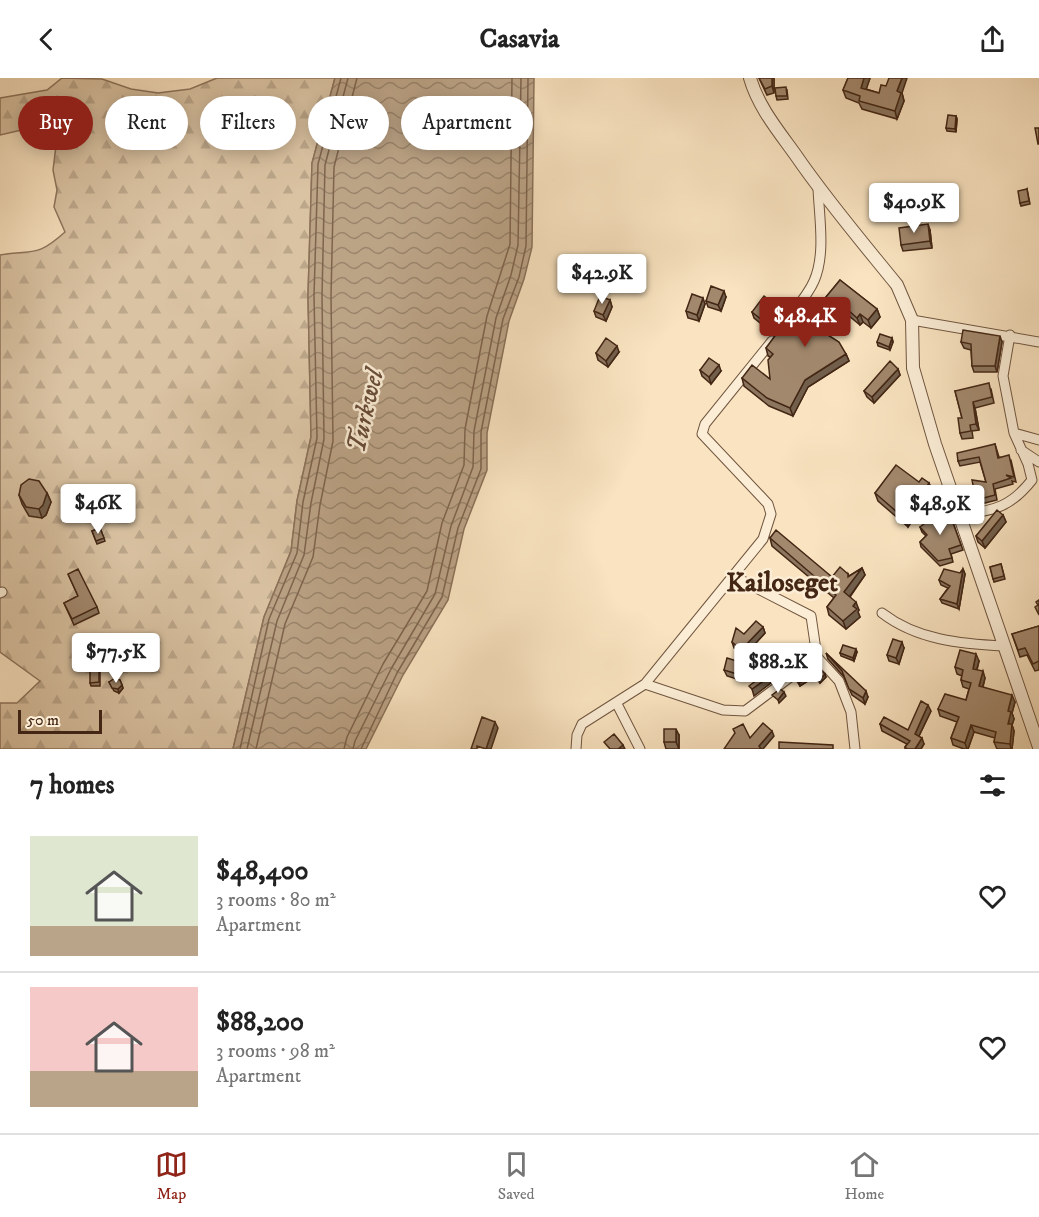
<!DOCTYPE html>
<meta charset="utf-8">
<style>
body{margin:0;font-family:"IM FELL DW Pica",serif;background:#f2f2f2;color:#222;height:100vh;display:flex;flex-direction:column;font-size:22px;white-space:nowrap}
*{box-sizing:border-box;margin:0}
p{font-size:20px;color:#767676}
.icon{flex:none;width:33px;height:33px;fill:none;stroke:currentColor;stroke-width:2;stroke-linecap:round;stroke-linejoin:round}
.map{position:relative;height:671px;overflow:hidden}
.panel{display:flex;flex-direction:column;background:#fff;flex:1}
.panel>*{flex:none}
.guide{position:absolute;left:18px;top:18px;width:600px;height:54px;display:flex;gap:12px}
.scale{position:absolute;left:18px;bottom:15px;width:84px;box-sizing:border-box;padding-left:6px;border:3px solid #432614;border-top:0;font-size:16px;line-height:21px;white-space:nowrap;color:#432614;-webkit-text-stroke:4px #fbedd6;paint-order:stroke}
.price{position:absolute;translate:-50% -51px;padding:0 14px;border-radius:6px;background:#fff;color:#222;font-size:20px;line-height:39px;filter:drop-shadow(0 2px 3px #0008)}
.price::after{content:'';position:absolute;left:50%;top:36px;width:18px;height:14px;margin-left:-9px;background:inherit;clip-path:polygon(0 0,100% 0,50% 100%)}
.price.selected{background:#8f2418;color:#fff}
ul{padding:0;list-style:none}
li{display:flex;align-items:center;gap:18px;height:150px;padding:0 30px}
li+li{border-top:2px solid #e0e0e0}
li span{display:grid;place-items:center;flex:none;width:168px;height:120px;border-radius:0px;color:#555}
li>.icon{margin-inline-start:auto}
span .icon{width:72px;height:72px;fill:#fffc;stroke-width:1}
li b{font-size:26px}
h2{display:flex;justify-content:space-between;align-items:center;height:72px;padding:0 30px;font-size:26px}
.tag{padding:0 21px;border-radius:27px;background:#fff;box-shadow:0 3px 15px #0003;font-size:21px;line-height:54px}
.tag.selected{background:#8f2418;color:#fff}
header{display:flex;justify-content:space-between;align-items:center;height:78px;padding:0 30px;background:#fff;font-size:27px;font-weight:800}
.dock{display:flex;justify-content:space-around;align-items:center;height:84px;border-top:2px solid #e0e0e0;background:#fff;font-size:16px;color:#767676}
.dock a{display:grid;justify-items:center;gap:3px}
.dock .selected{color:#8f2418}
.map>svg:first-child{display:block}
.forest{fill:url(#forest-firs);stroke:#8e745c;stroke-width:1.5}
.water{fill:url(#water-waves);stroke:#8b7158;stroke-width:1.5}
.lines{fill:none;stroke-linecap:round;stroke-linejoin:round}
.shore{stroke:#7f644d;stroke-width:1.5}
.minor-casing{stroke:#70553f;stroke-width:11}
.tertiary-casing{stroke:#70553f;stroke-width:14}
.minor{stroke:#fbedd6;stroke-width:9}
.tertiary{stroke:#fbedd6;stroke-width:12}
.wall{fill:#8b755e;stroke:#432614;stroke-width:1.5}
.shaded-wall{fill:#715f4c;stroke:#432614;stroke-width:1.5}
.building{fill:#a2886d;stroke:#432614;stroke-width:1.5}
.labels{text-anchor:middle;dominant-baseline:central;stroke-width:5;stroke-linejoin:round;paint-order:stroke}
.water-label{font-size:26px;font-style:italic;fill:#674c36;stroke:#fbedd6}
.quarter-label{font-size:27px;font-weight:bold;fill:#432614;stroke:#fbedd6}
</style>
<header><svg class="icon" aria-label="back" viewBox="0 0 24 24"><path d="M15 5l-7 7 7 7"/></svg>Casavia<svg class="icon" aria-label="share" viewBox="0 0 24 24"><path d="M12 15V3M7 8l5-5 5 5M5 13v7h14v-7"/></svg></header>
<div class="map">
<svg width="1039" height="671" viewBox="0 0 1039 671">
<defs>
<pattern id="forest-firs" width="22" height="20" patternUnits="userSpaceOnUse" patternTransform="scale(1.5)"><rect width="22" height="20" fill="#dac3a3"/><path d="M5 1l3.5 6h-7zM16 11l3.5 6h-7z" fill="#bca78b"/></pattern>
<pattern id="water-waves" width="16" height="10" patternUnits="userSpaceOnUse" patternTransform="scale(1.5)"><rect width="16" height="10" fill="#bba386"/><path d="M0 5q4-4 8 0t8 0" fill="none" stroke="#9a856c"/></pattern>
</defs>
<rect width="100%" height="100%" fill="#f9e3c0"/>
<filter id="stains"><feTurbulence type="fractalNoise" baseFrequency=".00333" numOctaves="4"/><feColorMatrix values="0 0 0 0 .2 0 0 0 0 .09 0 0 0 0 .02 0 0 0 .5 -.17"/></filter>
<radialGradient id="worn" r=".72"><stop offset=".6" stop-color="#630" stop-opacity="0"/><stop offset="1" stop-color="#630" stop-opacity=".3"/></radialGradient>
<path class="forest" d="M62,0L102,1L131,11L158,15L190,11L217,0H335L312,85L308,218L311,359L297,423L291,473L264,539L233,671H0V625H17L40,603L0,574V177C34,171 36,180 65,154L54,129L57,112L53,92L57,60L43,47L0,57V20L47,12Z"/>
<path class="water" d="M335,0H534L532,169L524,201L509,243L487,355V392L464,451L448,522L403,597L366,671H233L264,539L291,473L297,423L311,359L308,218L312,85Z"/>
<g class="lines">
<path class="shore" d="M240,671L269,541L297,475L303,424L317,360L314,218L318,86L341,0
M247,671L277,543L304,477L311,425L324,361L322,218L325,87L348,0
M256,671L285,546L313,479L320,427L333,363L331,218L334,89L357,0
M344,671L347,659L383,586L427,513L442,445L464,387L465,351L487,238L510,166L512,0
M353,671L355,663L391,591L435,516L451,448L473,389L474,353L496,240L511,197L518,167L521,0
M361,671L397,595L442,519L458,450L481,391V354L503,241L519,199L526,168L528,0"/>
<defs>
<path id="minor" d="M787,242C796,230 808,217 814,203C826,176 819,138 818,110
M912,242L1039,264
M1014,355L1039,362
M1021,372L1039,384
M958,438C993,432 1009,431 1032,402L1028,386L1014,355L1003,298L1010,257
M0,515L2,514
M882,535C917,562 961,566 1004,568
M817,579L839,603L851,634L855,671
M645,606L723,632L745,633L817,579L811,538L733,498
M617,626L640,671
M576,671L577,657L582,646L645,606L763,461L771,436L768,426L702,356L705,346L772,263"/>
<path id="tertiary" d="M750,0C758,29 780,55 797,79C828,124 863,165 897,207L912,242L913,290L935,366L1039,669"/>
</defs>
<use href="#minor" class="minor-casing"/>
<use href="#tertiary" class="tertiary-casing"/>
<use href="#minor" class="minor"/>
<use href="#tertiary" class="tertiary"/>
</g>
<path class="wall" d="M759,0H774V15L767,17Z
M848,0H870L866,11L879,15H902L904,23L897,41L862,31L859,25L846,20L843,12Z
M787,12L788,21L777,22L776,18Z
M956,38L957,41L956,54L947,53L946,50Z
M1027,111L1030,126L1021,128L1020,125Z
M930,152L932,170L903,173L901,167Z
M840,202L877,231L880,239L871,250L863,244L860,247L843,233L824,254L846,276L849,283L808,309L793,338L769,328L744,308L742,300L770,301V279L768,278L766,270L807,242Z
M726,219L721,233L708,229L706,223Z
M610,222L612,229L606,243L596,239L594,233Z
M705,226L699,243L688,240L686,233Z
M777,233L764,248L754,240L752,234Z
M892,260L893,264L890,272L878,268L877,264Z
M961,264H1002L997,294H974L972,288L971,272L964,270Z
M619,274L608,289L598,282L596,275Z
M898,291L900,297L874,325L867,319L864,313Z
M700,292L721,293L711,306L702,298Z
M991,311L994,325L975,330L979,352L972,353L973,360L962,361L960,355L962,340L955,313Z
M995,366L999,379L1011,382L1016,404L1012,403L1013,406L995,411L997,422L977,427L976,422L986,404L980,384L960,388L958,383Z
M929,405L932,413L908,449L878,423L875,415Z
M47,415L51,424L46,437L42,440L29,438L22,426L19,417Z
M1003,437L1006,444L985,470L978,464L976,458Z
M952,442L963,472L951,476L953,484L940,488L921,469L920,464L926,458L922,454L920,449Z
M100,450L105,463L97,466L92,453Z
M770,460L832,499L848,496L849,498L862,490L865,497L850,519L859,532L858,534L860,539L846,551L829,537L827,529L834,520L772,468Z
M1001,486L1005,501L994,504L990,489Z
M963,491L965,496L959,531L942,525L940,521L948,510L941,507L939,502L960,495Z
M68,496L97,529L99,535L74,547L64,525L78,518Z
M1039,548V592L1035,593L1027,577L1020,579L1012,556Z
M763,549L765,555L744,578L734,570L732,564L744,556Z
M904,570L899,586L889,583L887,577Z
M857,574L854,583L841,578L840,575Z
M826,575L868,619L865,626L852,617L844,599L828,581Z
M979,583L977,592L985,600L983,609L1015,624L1012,635L1014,641L1012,647L1014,653L1012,671H997L994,664L995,660L974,654L968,671H964L953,667L951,660L957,644L940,638L938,631L966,622L969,611L963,609L961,602L962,598L957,596L955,589Z
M742,590L740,602L727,598L724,592Z
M100,593V608H91L90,605Z
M811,593L826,599L820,605L814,599L800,608L795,600Z
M120,602L123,610L119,615L114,613L109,604Z
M931,633L919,658L924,666L921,671H905V669L907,666L882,653L880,646L908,652Z
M679,657V671H666L664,664Z"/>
<path class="shaded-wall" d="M772,0H774V15L772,8Z
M864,0H870L864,18L861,10Z
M902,0H907L902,15L904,23L897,41L895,33L897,13Z
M956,38L957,41L956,54L955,51Z
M928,146L930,152L932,170L930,163Z
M724,213L726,219L721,233L718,227Z
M703,220L705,226L699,243L697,237Z
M610,222L612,229L606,243L603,237Z
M840,225L843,233L820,258L817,250Z
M774,226L777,233L764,248L762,242Z
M877,231L880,239L871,250L868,242Z
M860,236L863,244L860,247L857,240Z
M1000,258L1002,264L997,294L995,288Z
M892,260L893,264L890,272L889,269Z
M617,268L619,274L608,289L606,283Z
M846,276L849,283L808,309L793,338L790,330L805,302Z
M719,287L721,293L711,306L709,299Z
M898,291L900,297L874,325L872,319Z
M973,324L975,330L979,352L976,346Z
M929,405L932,413L908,449L905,441Z
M47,415L51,424L46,437L42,440L39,431Z
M1003,437L1006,444L985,470L982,463Z
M862,490L865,497L847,522L844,514L848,496L851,504Z
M963,491L965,496L959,531L957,526Z
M856,524L859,532L858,534L860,539L846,551L843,543Z
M763,549L765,555L744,578L741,572Z
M902,564L904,570L899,586L896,580Z
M856,571L857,574L854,583L853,580Z
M804,573L806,579L780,599L777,592Z
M976,576L979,583L975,598L973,591Z
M740,584L742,590L740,602L737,596Z
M983,593L985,600L981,615L979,608Z
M813,596L814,599L800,608L799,605Z
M825,596L826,599L820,605L819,602Z
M769,599L771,605L754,618L752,611Z
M122,607L123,610L119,615L118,611Z
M866,613L868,619L865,626L863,620Z
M784,614L786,618L779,625L778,622Z
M1012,617L1015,624L1012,635L1014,641L1012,647L1014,653L1012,671H1011L1010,666L1008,633Z
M928,627L931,633L917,662L915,656Z
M495,644L498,650L491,671H486Z
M971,647L974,654L968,671H967L965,665Z
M676,651L679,657V671L676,664Z
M772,653L774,658L763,671H760L759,668Z
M922,660L924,666L921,671H915Z
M623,667L625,671H618Z"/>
<path class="building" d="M759,0H772V8L765,11Z
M848,0H864L861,10L879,15L881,7L886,8L889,0H902L897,13L901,15L895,33L859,23L860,18L843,12Z
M786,9L787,18H776L775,10Z
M948,37L956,38L955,51L946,50Z
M1035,50H1039V66H1038Z
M1027,111L1029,123L1020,125L1018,113Z
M928,146L930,163L901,167L899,150Z
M840,202L877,231L868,242L860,236L857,240L840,225L817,250L839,264L846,276L805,302L790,330L767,320L742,300L752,287L770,301L768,282L773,276L766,270L794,232L807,242Z
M711,208L724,213L718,227L706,223Z
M692,216L703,220L697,237L686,233Z
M600,218L610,222L603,237L594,233Z
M764,218L774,226L762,242L752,234Z
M963,252L1000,258L995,288H972L971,266L961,264Z
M880,256L892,260L889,269L877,264Z
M606,260L617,268L606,283L596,275Z
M709,280L719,287L709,299L700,292Z
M890,283L898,291L872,319L864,313Z
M989,305L992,319L973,324L976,346L970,347L971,353L960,355L958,340H962L955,313Z
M995,366L998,380L1009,377L1014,399L1006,397L1011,400L993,406L995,417L976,422L972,402L986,404L979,379L958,383L957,375Z
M896,387L919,404L922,400L929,405L905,441L875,415Z
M29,401L39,403L47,415L43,427L39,431L26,429L19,417L21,407Z
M944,430L952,442L961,467L949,471L952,480L938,483L920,464L927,457L920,449Z
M997,432L1003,437L982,463L976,458Z
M100,450L104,460L96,463L92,453Z
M776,452L832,499L840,489L848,496V499L862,490L844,514L856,524L853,528L857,531L843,543L827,529L836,517L770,460Z
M1001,486L1004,498L993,501L990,489Z
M78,491L97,529L72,541L64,525L78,518L68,496Z
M944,491L960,495L963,491L957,526L940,521L950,508L939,502Z
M1039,522V537L1035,529L1038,527L1036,524Z
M756,543L763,549L741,572L732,564L736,550L744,556Z
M1039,548V583L1033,586L1025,570L1018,572L1012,556Z
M893,561L902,564L896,580L887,577Z
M843,567L856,571L853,580L840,575Z
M802,570L804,573L777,592L775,589Z
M960,572L976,576L973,591L983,593L979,608L1012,617L1008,633L1011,634L1008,646H1012L1010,666L994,664L996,654L971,647L965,665L951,660L959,639L938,631L945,616L966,622L971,605L961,602L963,592L955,589Z
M826,575L866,613L863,620L849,611L842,593Z
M727,580L740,584L737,596L724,592Z
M816,587L825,596L819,602L813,596L799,605L795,600L808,590L811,593Z
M90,590H99V604L90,605Z
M765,596L769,599L752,611L749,608Z
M115,600L120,602L122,607L118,611L112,610L109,604Z
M780,611L784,614L778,622L772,617Z
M921,623L928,627L915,656L922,660L915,671H907L905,669L910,663L880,646L884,639L908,652Z
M482,639L495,644L486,671L477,668V671H471Z
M763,645L772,653L759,668L761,671H724L735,655L733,651L743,646L750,660Z
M664,651H676V664H664Z
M614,656L623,667L618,671H610L604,664Z
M779,664L833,667V671H779Z"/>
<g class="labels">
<g class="water-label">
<text transform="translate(366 333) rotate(-77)">Turkwel</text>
</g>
<g class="quarter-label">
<text x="782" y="505">Kailoseget</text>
</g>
</g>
<rect width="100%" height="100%" filter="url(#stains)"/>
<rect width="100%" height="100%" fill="url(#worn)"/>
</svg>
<div class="scale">50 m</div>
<b class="price" style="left:914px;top:156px">$40.9K</b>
<b class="price" style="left:602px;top:227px">$42.9K</b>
<b class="price selected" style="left:805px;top:270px">$48.4K</b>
<b class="price" style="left:98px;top:457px">$46K</b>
<b class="price" style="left:940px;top:458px">$48.9K</b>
<b class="price" style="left:116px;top:606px">$77.5K</b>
<b class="price" style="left:778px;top:616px">$88.2K</b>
<div class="guide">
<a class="tag selected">Buy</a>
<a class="tag">Rent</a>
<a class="tag">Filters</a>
<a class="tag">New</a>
<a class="tag">Apartment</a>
</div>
</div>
<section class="panel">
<h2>7 homes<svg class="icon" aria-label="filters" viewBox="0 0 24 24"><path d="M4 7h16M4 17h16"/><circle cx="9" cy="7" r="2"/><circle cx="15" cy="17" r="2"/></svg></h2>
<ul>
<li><span style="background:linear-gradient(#dfe7d0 75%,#b9a48a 0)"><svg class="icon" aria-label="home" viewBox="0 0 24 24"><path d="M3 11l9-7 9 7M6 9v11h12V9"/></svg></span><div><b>$48,400</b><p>3 rooms · 80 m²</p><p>Apartment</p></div><svg class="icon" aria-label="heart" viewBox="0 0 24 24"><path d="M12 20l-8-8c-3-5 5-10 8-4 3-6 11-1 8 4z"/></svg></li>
<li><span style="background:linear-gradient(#f6c9c9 70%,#b9a48a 0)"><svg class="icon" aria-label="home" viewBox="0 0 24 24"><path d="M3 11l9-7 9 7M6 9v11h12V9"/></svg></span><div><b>$88,200</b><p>3 rooms · 98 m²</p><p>Apartment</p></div><svg class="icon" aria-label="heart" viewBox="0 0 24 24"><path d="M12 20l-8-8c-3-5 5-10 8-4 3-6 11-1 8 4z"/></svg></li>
</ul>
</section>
<nav class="dock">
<a class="selected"><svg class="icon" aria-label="map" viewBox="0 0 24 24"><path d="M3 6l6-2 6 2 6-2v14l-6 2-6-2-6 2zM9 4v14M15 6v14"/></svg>Map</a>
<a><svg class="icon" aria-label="saved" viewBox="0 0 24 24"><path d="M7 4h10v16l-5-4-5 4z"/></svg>Saved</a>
<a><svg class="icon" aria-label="home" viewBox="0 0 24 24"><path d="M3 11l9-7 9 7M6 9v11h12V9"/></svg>Home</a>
</nav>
